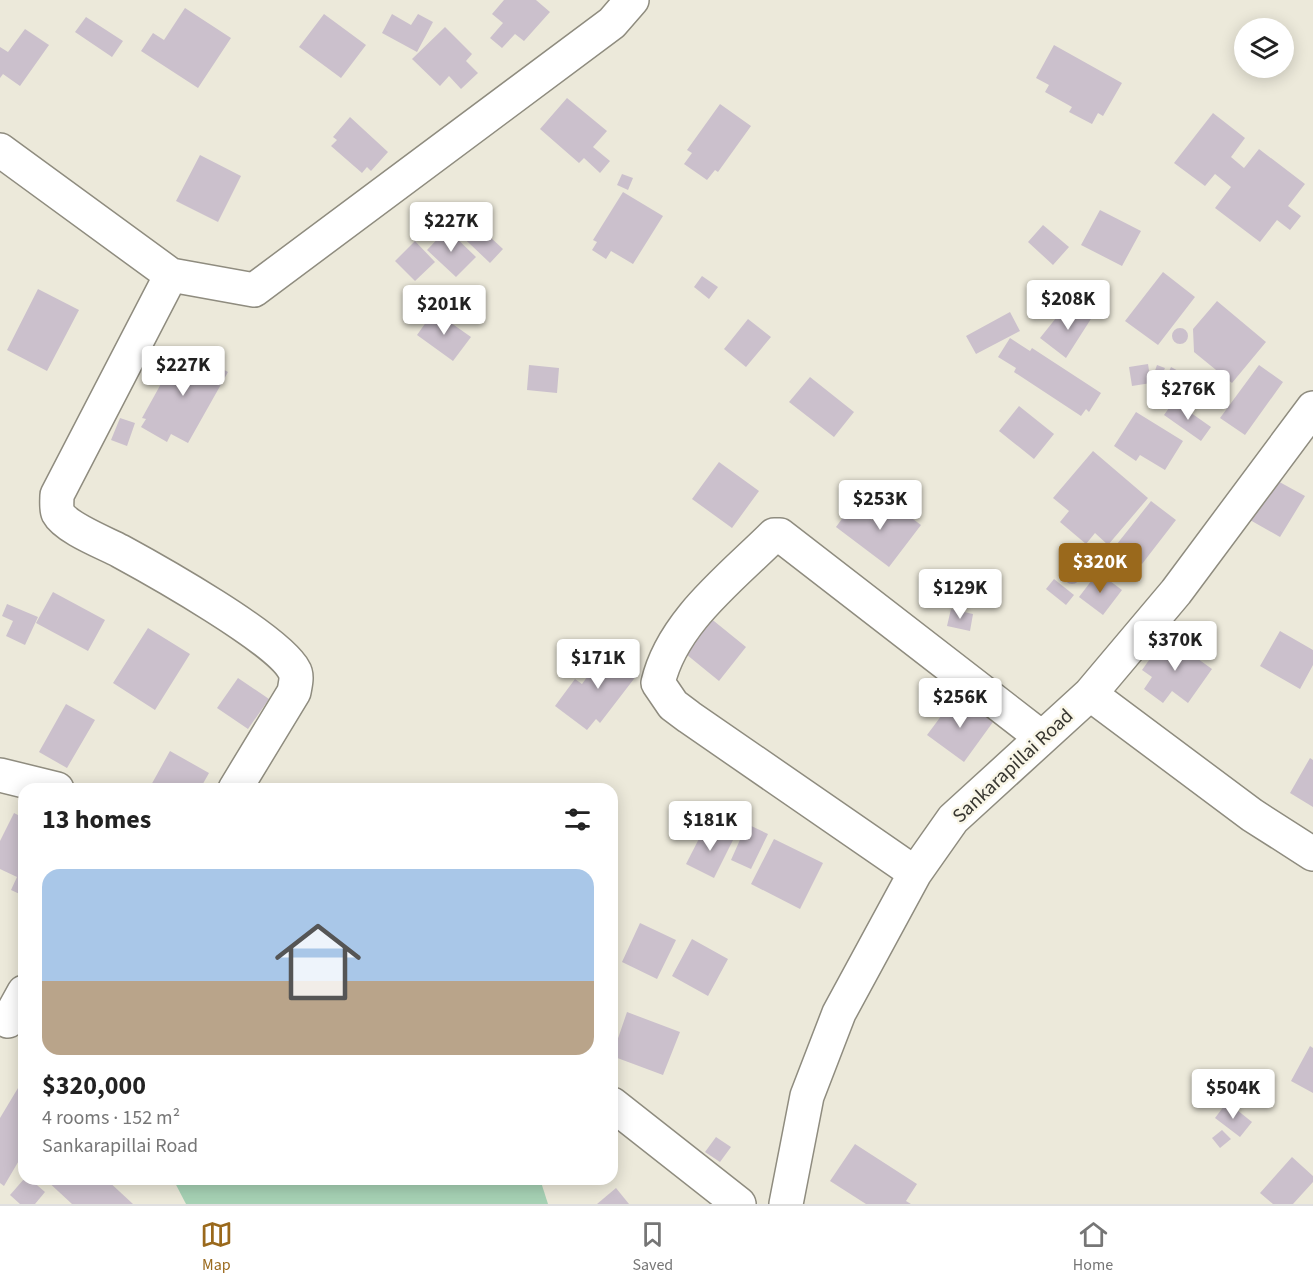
<!DOCTYPE html>
<meta charset="utf-8">
<style>
body{margin:0;font-family:"Source Sans 3",sans-serif;background:#f2f2f2;color:#222;height:100vh;display:flex;flex-direction:column;font-size:22px;white-space:nowrap}
*{box-sizing:border-box;margin:0}
p{font-size:20px;color:#767676}
.icon{flex:none;width:33px;height:33px;fill:none;stroke:currentColor;stroke-width:2;stroke-linecap:round;stroke-linejoin:round}
.map{position:relative;flex:1;overflow:hidden}
.side{position:absolute;left:18px;top:783px;width:600px;height:402px;display:flex;flex-direction:column;background:#fff;border-radius:18px;box-shadow:0 3px 15px #0003}
.side>*{flex:none}
.controls{position:absolute;left:1234px;top:18px;display:grid;gap:12px}
.controls a{display:grid;place-items:center;width:60px;height:60px;border-radius:50%;background:#fff;box-shadow:0 3px 15px #0003;font-size:30px}
.price{position:absolute;translate:-50% -51px;padding:0 14px;border-radius:6px;background:#fff;color:#222;font-size:20px;line-height:39px;filter:drop-shadow(0 2px 3px #0008)}
.price::after{content:'';position:absolute;left:50%;top:36px;width:18px;height:14px;margin-left:-9px;background:inherit;clip-path:polygon(0 0,100% 0,50% 100%)}
.price.selected{background:#9a691c;color:#fff}
ul{padding:0;list-style:none}
li{display:grid;align-content:center;gap:12px;height:318px;padding:0 24px}
li+li{border-top:2px solid #e0e0e0}
li span{display:grid;place-items:center;height:186px;border-radius:18px;color:#555}
li>.icon{margin-inline-start:auto}
span .icon{width:108px;height:108px;fill:#fffc;stroke-width:1}
li b{font-size:26px}
h2{display:flex;justify-content:space-between;align-items:center;height:72px;padding:0 24px;font-size:26px}
.tab-bar{display:flex;justify-content:space-around;align-items:center;height:84px;border-top:2px solid #e0e0e0;background:#fff;font-size:16px;color:#767676}
.tab-bar a{display:grid;justify-items:center;gap:3px}
.tab-bar .selected{color:#9a691c}
.map>svg:first-child{display:block}
.green{fill:#a6d1b4}
.building{fill:#cbc0cc}
.lines{fill:none;stroke-linecap:round;stroke-linejoin:round}
.minor-casing{stroke:#8f8c7f;stroke-width:36}
.minor{stroke:#fff;stroke-width:33}
.labels{text-anchor:middle;dominant-baseline:central;stroke-width:5;stroke-linejoin:round;paint-order:stroke}
.street-label{font-size:20px;fill:#373630;stroke:#f9f6e7}
</style>
<div class="map">
<svg width="1313" height="1204" viewBox="0 0 1313 1204">
<rect width="100%" height="100%" fill="#ece9da"/>
<path class="green" d="M173,1179H540L548,1204H186Z"/>
<path class="building" d="M504,0H536L550,12L524,41L515,34L502,48L490,38L503,23L492,14Z
M185,8L231,38L198,88L141,51L153,33L164,40Z
M324,14L366,45L341,78L299,47Z
M392,14L411,25L418,14L433,22L417,52L382,33Z
M86,17L123,41L112,57L75,32Z
M445,27L472,54L466,61L478,73L461,89L449,76L440,86L412,59Z
M25,29L49,45L20,86L3,74L0,78V47L8,52Z
M1054,45L1122,83L1103,116L1098,113L1092,124L1069,112L1072,107L1045,92L1049,85L1036,78Z
M567,98L607,131L593,147L610,161L600,173L584,158L579,163L540,129Z
M720,104L751,126L718,172L715,170L707,180L684,164L692,153L687,150Z
M1213,113L1245,138L1231,157L1244,168L1259,149L1305,184L1288,206L1301,216L1290,230L1277,220L1260,242L1215,208L1231,187L1215,174L1205,186L1174,163Z
M350,117L388,152L371,171L367,167L362,173L331,146L337,140L333,137Z
M200,155L241,176L218,222L176,201Z
M622,174L633,178L628,190L617,185Z
M623,192L663,216L633,264L611,251L606,259L592,250L597,242L593,240Z
M1100,210L1141,231L1122,266L1081,245Z
M463,212L503,249L490,263L450,225Z
M1043,225L1069,247L1053,265L1028,242Z
M447,229L476,257L456,277L427,250Z
M415,241L435,262L415,281L395,261Z
M1163,272L1195,297L1158,345L1125,321Z
M702,276L718,287L709,299L694,287Z
M38,289L79,310L47,371L7,350Z
M1217,301L1266,342L1232,383L1194,352L1193,329Z
M1085,303L1096,311L1066,358L1040,338L1060,313L1072,321Z
M434,311L471,337L453,361L417,335Z
M1010,312L1020,331L976,354L966,336Z
M748,319L771,337L746,367L724,349Z
M1172 336a8 8 0 1 1 16 0a8 8 0 1 1-16 0Z
M1010,338L1030,351L1032,348L1101,393L1089,412L1086,409L1081,416L1014,372L1016,368L998,357Z
M182,346L228,372L188,443L171,434L167,442L141,427L146,419L142,418Z
M1148,364L1151,383L1132,386L1129,367Z
M529,365L559,368L557,393L527,390Z
M1157,365L1165,368L1159,382L1152,379Z
M1259,365L1283,382L1245,435L1220,418Z
M1171,367L1182,373L1172,394L1161,389Z
M810,377L854,412L834,437L789,402Z
M1174,401L1211,427L1201,441L1164,415Z
M1019,406L1054,434L1034,459L999,431Z
M1136,412L1183,441L1165,470L1140,455L1136,461L1114,446Z
M120,418L135,423L127,446L111,440Z
M1093,451L1148,498L1108,545L1095,533L1086,544L1060,522L1069,511L1053,498Z
M719,462L759,491L732,528L692,499Z
M1274,479L1305,496L1280,537L1250,520Z
M887,500L921,525L889,567L836,527L852,505L872,520Z
M1151,501L1176,520L1142,564L1117,544Z
M1064 576a8 8 0 1 1 16 0a8 8 0 1 1-16 0Z
M1098,572L1122,590L1103,615L1079,597Z
M1054,579L1074,595L1066,605L1046,589Z
M53,592L105,620L88,651L36,623Z
M7,604L38,617L25,645L6,636L13,621L2,616Z
M951,609L973,614L970,631L947,626Z
M709,617L746,647L719,681L681,650Z
M148,628L190,654L155,710L113,683Z
M1280,631L1313,650V665L1300,689L1260,666Z
M1166,636L1212,669L1188,703L1172,691L1163,703L1144,689L1152,677L1142,670Z
M609,647L640,671L600,723L596,719L587,730L555,706L575,679L582,684Z
M238,678L269,699L248,729L217,708Z
M956,696L993,722L964,762L927,735Z
M66,704L95,720L67,768L39,752Z
M170,751L209,773L200,789H154L150,787Z
M1310,758L1313,760V807L1290,793Z
M14,813L24,818V896L11,890L17,877L0,869V841Z
M747,824L768,834L751,869L731,860Z
M705,827L733,840L714,878L686,864Z
M774,839L823,863L800,909L751,884Z
M640,923L676,940L657,979L622,962Z
M692,939L728,959L708,996L672,976Z
M627,1012L680,1032L663,1075L612,1056Z
M1310,1046L1313,1048V1093L1291,1081Z
M24,1078V1152L4,1186L0,1183V1118Z
M1227,1102L1252,1122L1240,1137L1215,1118Z
M1222,1130L1231,1139L1220,1148L1212,1138Z
M716,1137L731,1147L720,1162L705,1152Z
M855,1144L917,1184L906,1201L911,1204H866L830,1181Z
M1292,1157L1313,1176V1182L1293,1204H1273L1260,1193Z
M24,1179H30L45,1192L35,1204H20L10,1195Z
M45,1179H106L133,1204H72Z
M616,1188L629,1204H597Z"/>
<g class="lines">
<defs>
<path id="minor" d="M0,150L171,275L254,290L612,23L632,0
M171,275L57,495C57,500 56,509 58,513C66,528 105,543 120,551C155,570 278,639 294,670C298,676 295,685 294,692L235,789
M1090,694L1252,815L1313,854
M0,775L57,789
M915,873L689,717L673,705L658,683C672,622 731,578 774,535H780L1041,737
M8,1021L24,992
M612,1104L739,1204
M786,1204L807,1096L839,1013L915,873L953,819L1090,694L1176,592L1313,408"/>
</defs>
<use href="#minor" class="minor-casing"/>
<use href="#minor" class="minor"/>
</g>
<g class="labels">
<g class="street-label">
<text transform="translate(1013 766) rotate(-43)">Sankarapillai Road</text>
</g>
</g>
</svg>
<div class="controls">
<a><svg class="icon" aria-label="layers" viewBox="0 0 24 24"><path d="M12 4l9 5-9 5-9-5zM3 14l9 5 9-5"/></svg></a>
</div>
<b class="price" style="left:451px;top:253px">$227K</b>
<b class="price" style="left:1068px;top:331px">$208K</b>
<b class="price" style="left:444px;top:336px">$201K</b>
<b class="price" style="left:183px;top:397px">$227K</b>
<b class="price" style="left:1188px;top:421px">$276K</b>
<b class="price" style="left:880px;top:531px">$253K</b>
<b class="price selected" style="left:1100px;top:594px">$320K</b>
<b class="price" style="left:960px;top:620px">$129K</b>
<b class="price" style="left:1175px;top:672px">$370K</b>
<b class="price" style="left:598px;top:690px">$171K</b>
<b class="price" style="left:960px;top:729px">$256K</b>
<b class="price" style="left:710px;top:852px">$181K</b>
<b class="price" style="left:1233px;top:1120px">$504K</b>
<section class="side">
<h2>13 homes<svg class="icon" aria-label="filters" viewBox="0 0 24 24"><path d="M4 7h16M4 17h16"/><circle cx="9" cy="7" r="2"/><circle cx="15" cy="17" r="2"/></svg></h2>
<ul>
<li><span style="background:linear-gradient(#a9c7e8 60%,#b9a48a 0)"><svg class="icon" aria-label="home" viewBox="0 0 24 24"><path d="M3 11l9-7 9 7M6 9v11h12V9"/></svg></span><div><b>$320,000</b><p>4 rooms · 152 m²</p><p>Sankarapillai Road</p></div></li>
</ul>
</section>
</div>
<nav class="tab-bar">
<a class="selected"><svg class="icon" aria-label="map" viewBox="0 0 24 24"><path d="M3 6l6-2 6 2 6-2v14l-6 2-6-2-6 2zM9 4v14M15 6v14"/></svg>Map</a>
<a><svg class="icon" aria-label="saved" viewBox="0 0 24 24"><path d="M7 4h10v16l-5-4-5 4z"/></svg>Saved</a>
<a><svg class="icon" aria-label="home" viewBox="0 0 24 24"><path d="M3 11l9-7 9 7M6 9v11h12V9"/></svg>Home</a>
</nav>
